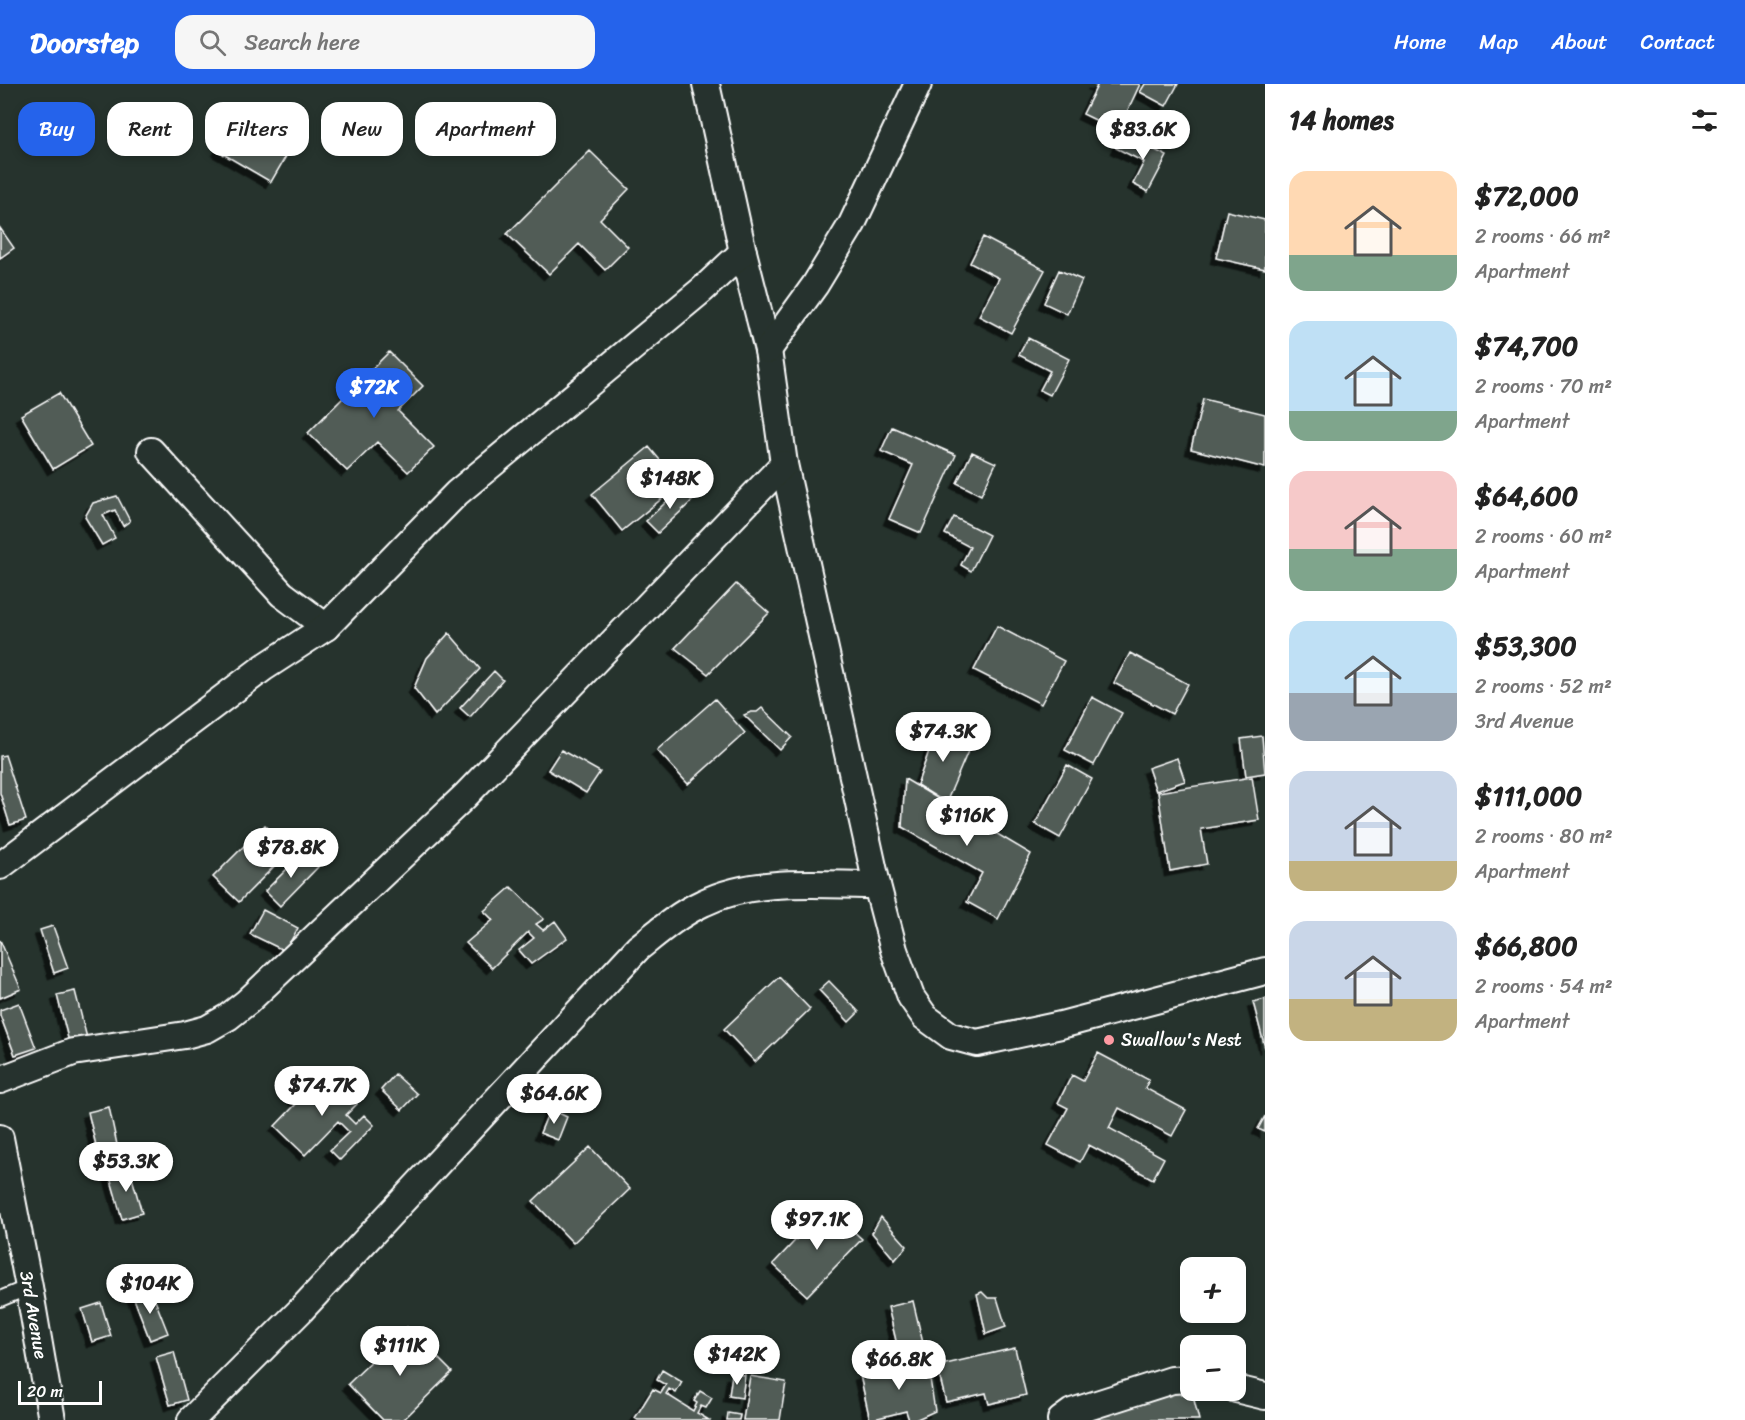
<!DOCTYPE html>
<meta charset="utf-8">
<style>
body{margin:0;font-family:Sriracha,sans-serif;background:#f6f6f6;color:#222;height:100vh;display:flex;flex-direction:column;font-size:22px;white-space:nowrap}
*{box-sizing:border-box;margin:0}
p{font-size:20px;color:#767676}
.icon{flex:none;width:33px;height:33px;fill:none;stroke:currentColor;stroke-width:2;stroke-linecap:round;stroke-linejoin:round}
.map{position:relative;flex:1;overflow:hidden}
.panel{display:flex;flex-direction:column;background:#fff;width:480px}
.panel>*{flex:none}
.top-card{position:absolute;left:18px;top:18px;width:570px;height:54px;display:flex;gap:12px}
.buttons{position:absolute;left:1180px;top:1173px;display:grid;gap:12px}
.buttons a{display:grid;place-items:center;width:66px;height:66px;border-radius:12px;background:#fff;box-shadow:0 3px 9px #0003;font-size:30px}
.scale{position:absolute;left:18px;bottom:15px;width:84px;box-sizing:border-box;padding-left:6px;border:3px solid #fff;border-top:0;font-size:16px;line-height:21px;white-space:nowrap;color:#fff;-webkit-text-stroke:4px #26332d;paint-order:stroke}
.price{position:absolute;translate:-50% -51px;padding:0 14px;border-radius:21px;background:#fff;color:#222;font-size:20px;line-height:39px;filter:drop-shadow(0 2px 3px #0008)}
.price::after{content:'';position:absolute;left:50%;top:36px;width:18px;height:14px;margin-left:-9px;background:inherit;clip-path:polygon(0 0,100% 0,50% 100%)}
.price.active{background:#2563eb;color:#fff}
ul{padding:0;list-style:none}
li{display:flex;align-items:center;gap:18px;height:150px;padding:0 24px}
li span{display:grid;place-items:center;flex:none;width:168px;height:120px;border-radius:18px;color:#555}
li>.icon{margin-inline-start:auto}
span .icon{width:72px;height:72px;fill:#fffc;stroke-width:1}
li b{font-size:26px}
h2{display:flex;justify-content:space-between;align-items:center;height:72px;padding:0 24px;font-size:26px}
.pill{padding:0 21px;border-radius:18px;background:#fff;box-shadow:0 3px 9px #0003;font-size:21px;line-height:54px}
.pill.active{background:#2563eb;color:#fff}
header{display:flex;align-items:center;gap:36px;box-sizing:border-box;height:84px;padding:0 30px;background:#2563eb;color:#fff}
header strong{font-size:28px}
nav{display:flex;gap:33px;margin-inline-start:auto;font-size:21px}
.search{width:420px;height:54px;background:#f6f6f6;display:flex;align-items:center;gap:15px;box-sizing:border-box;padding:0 21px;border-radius:18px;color:#767676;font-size:22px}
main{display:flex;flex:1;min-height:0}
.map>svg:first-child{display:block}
.building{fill:#515c57;stroke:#fff;stroke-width:1.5;filter:url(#shadow)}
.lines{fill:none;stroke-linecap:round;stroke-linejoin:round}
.service-casing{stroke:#fff;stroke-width:18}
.minor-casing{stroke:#fff;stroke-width:30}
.service{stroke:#26332d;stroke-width:14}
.minor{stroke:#26332d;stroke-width:26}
.poi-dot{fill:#ff9aa2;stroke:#26332d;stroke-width:2}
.labels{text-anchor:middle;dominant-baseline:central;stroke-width:6;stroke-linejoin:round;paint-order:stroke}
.poi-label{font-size:18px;fill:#fff;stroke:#26332d;text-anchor:start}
.street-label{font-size:18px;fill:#fff;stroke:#26332d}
</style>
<header>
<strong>Doorstep</strong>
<div class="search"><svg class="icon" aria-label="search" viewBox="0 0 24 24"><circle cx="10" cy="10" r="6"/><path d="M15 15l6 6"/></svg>Search here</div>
<nav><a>Home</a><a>Map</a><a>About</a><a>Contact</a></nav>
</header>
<main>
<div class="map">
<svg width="1265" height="1336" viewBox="0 0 1265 1336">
<defs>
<filter id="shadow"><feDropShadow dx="-5.5" dy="5.5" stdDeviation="0" flood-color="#0009"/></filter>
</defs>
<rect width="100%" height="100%" fill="#26332d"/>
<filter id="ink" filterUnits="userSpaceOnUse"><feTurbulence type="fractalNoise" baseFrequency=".0167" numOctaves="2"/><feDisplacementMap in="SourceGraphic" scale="12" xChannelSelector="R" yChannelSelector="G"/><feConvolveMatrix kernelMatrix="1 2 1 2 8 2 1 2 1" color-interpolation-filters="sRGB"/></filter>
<g filter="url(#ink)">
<path class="building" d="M1093,0H1140L1118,47L1083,30L1097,2Z
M1145,0H1178L1166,22L1140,8Z
M243,24L296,55L271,98L218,67Z
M1123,50L1167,72L1148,108L1133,100L1144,78L1116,64Z
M590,67L629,105L600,135L628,163L605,186L579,160L549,190L507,150Z
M1227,127L1265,136V185L1216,174Z
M0,144L14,164L0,174Z
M983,153L1045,186L1011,249L979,232L999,194L970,179Z
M1059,186L1082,196L1067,230L1044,219Z
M1028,254L1069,275L1050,311L1040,306L1050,287L1019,271Z
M389,268L423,302L398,327L434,363L408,388L377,358L347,387L308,349Z
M59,309L91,362L53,385L21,331Z
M1203,315L1265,330V384L1191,365Z
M892,343L956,371L921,449L889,435L913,381L881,367Z
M649,363L680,400L622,447L592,410Z
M972,368L996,379L981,411L957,399Z
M682,403L694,415L658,449L646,437Z
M117,412L130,437L123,442L115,426L103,431L115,454L102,461L85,433L93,419Z
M954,433L989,451L971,487L961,481L970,463L945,450Z
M736,500L769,529L708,590L675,564Z
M997,542L1064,577L1041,620L974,586Z
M449,549L480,585L435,631L414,604L427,574Z
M1130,569L1188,600L1172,630L1114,599Z
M494,587L503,596L470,633L460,624Z
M1092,613L1122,629L1094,681L1065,666Z
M715,615L745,649L688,700L657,666Z
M762,624L792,653L780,666L744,631L751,628H757Z
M939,639L971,660L946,719L917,701Z
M1262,652L1265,689L1246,692L1241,655Z
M561,666L600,688L586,709L548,686Z
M5,671L26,736L10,741L0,709V672Z
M1177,674L1185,697L1156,707L1148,684Z
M1067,681L1092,695L1060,754L1035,740Z
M1252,693L1259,736L1201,745L1207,780L1170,787L1158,708Z
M905,695L1031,770L998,835L967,818L982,789L902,743Z
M265,741L290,766L239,818L213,793Z
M303,769L318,783L280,822L265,807Z
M511,803L544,835L536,840L543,846L555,837L567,854L531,880L519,866L534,854L528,848L492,884L466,859L493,836L484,827Z
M263,826L298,844L285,867L250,850Z
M53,842L68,884L54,889L40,846Z
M0,856L21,905L0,914Z
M779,893L810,925L755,978L724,945Z
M829,897L859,928L849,938L819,906Z
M75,907L87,954L69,958L57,911Z
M1265,915V964L1253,918Z
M19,919L36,964L15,971L0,931V926Z
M1098,969L1149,996L1145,1004L1186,1026L1172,1052L1119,1024L1109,1044L1164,1074L1153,1095L1089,1061L1080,1078L1048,1061L1068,1024L1058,1019L1072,991L1083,997Z
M322,986L357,1020L346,1031L355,1040L364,1031L374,1041L340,1076L330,1066L349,1048L338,1037L305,1071L275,1042L298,1018L294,1015Z
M395,990L417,1010L402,1026L381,1006Z
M109,1023L119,1070L99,1074L88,1028Z
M550,1025L567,1033L558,1056L540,1049Z
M1265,1032V1048L1258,1045Z
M590,1063L630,1105L573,1159L533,1117Z
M129,1083L142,1129L122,1135L109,1089Z
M827,1123L862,1155L807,1212L773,1180Z
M881,1133L907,1162L895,1176L872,1149Z
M151,1206L168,1249L150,1256L133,1212Z
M982,1208L988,1214H997L1006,1243L986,1250L977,1210Z
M913,1217L923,1259L898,1265L888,1223Z
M101,1219L111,1252L92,1258L82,1225Z
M407,1243L452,1288L403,1336H383L348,1300Z
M1015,1264L1026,1311L989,1320L986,1309L946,1318L937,1282Z
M174,1268L187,1316L170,1321L156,1273Z
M927,1275L935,1327L915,1336H909L906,1327L870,1336L860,1291L905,1279Z
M662,1286L682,1298L676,1309L669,1305L666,1310L693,1327L697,1319L694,1317L700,1307L712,1314L706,1324L701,1322L697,1329L709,1336H638L635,1334L653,1305L661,1309L666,1301L657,1296Z
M732,1290L745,1291L742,1314L729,1312Z
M750,1292L786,1298L780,1336H743Z
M1191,1304L1199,1336H1075Z
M728,1329L740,1331L739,1336H727Z"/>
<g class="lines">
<defs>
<path id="service" d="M0,1215L29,1203"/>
<g id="minor">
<path d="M706,0L743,168L768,266L784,380L877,801L894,866L911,913L925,933L951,952L977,959L1061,941L1265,887"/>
<path d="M768,266L815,201L852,140L918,0"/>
<path d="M151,367L282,510L326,543"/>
<path d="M0,782L263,584L326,543L457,409L702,206L743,168"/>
<path d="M0,996L73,968L185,951L207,945L228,933L247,918L465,712L784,380"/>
<path id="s1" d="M0,1054L29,1203L52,1336"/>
<path d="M1236,1305L1265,1312"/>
<path d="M191,1336L300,1227L638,864C658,848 679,830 703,819C756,793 820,801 877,801"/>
<path d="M1061,1336L1072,1328L1172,1296L1191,1295"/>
</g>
</defs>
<use href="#service" class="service-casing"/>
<use href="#minor" class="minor-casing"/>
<use href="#service" class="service"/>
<use href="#minor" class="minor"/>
</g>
</g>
<circle class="poi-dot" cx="1109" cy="956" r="6"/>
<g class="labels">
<g class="poi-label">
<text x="1121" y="956">Swallow's Nest</text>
</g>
<g class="street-label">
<text stroke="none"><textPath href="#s1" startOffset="180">3rd Avenue</textPath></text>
</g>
</g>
</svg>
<div class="buttons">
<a>+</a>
<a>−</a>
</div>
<div class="scale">20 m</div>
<b class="price" style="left:1143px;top:77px">$83.6K</b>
<b class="price active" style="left:374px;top:335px">$72K</b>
<b class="price" style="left:670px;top:426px">$148K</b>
<b class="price" style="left:943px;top:679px">$74.3K</b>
<b class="price" style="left:967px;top:763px">$116K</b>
<b class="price" style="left:291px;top:795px">$78.8K</b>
<b class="price" style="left:322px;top:1033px">$74.7K</b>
<b class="price" style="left:554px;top:1041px">$64.6K</b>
<b class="price" style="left:126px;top:1109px">$53.3K</b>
<b class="price" style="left:817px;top:1167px">$97.1K</b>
<b class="price" style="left:150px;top:1231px">$104K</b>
<b class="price" style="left:400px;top:1293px">$111K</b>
<b class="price" style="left:737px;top:1302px">$142K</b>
<b class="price" style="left:899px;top:1307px">$66.8K</b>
<div class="top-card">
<a class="pill active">Buy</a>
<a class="pill">Rent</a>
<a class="pill">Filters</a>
<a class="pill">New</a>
<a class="pill">Apartment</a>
</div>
</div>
<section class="panel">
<h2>14 homes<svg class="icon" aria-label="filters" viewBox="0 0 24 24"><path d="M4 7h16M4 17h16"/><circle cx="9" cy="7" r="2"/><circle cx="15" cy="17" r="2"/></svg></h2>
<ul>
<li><span style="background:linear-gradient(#ffd9b3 70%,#7fa58c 0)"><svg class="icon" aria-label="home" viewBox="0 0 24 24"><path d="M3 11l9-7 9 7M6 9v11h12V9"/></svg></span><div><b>$72,000</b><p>2 rooms · 66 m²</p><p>Apartment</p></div></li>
<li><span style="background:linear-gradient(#bfe0f5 75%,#7fa58c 0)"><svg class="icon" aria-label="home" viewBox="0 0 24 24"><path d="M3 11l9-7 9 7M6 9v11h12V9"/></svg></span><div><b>$74,700</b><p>2 rooms · 70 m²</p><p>Apartment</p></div></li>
<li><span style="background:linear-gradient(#f6c9c9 65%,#7fa58c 0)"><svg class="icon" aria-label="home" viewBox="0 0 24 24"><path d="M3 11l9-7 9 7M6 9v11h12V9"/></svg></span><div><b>$64,600</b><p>2 rooms · 60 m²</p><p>Apartment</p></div></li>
<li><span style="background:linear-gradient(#bfe0f5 60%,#9aa5b1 0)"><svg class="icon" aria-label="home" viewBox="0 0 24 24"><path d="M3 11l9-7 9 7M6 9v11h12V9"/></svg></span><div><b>$53,300</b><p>2 rooms · 52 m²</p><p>3rd Avenue</p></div></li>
<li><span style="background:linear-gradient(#c9d6e8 75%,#c2b280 0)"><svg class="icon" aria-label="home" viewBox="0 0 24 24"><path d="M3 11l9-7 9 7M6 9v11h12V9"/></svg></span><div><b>$111,000</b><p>2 rooms · 80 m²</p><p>Apartment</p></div></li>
<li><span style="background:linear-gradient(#c9d6e8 65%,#c2b280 0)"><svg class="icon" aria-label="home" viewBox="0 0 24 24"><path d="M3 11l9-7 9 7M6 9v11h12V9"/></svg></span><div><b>$66,800</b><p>2 rooms · 54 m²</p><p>Apartment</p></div></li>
</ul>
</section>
</main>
